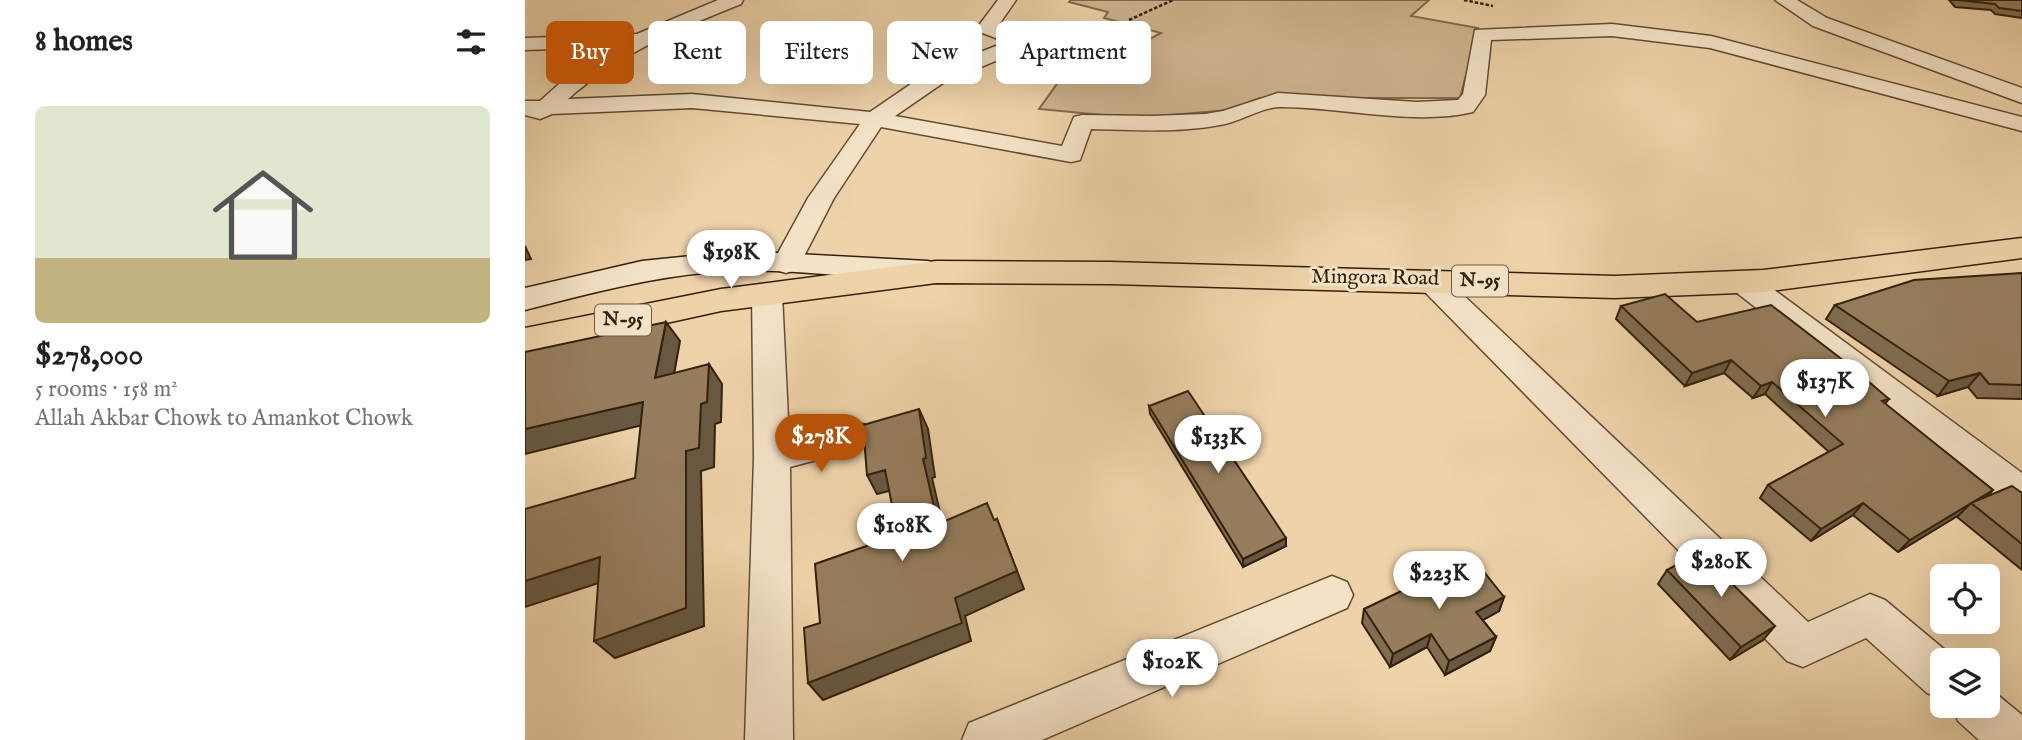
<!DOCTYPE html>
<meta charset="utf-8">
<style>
body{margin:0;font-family:"IM FELL English",serif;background:#f6f6f6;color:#202124;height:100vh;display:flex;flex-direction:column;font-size:26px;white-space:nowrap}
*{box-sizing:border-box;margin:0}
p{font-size:23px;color:#757577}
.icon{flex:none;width:38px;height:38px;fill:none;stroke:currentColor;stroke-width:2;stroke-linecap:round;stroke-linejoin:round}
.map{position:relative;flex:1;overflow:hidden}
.drawer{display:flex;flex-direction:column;background:#fff;width:525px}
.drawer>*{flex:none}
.banner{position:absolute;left:21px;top:21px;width:665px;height:63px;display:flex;gap:14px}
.fabs{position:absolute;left:1405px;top:564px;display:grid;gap:14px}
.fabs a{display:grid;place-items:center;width:70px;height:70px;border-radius:10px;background:#fff;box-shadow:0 7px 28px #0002;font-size:35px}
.price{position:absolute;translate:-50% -60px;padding:0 16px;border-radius:24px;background:#fff;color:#222;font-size:23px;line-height:46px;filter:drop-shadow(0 2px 4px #0008)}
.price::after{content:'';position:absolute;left:50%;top:42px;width:21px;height:16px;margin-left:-10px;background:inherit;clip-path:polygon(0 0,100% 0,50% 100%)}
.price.selected{background:#b45309;color:#fff}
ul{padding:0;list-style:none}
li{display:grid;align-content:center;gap:14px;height:371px;padding:0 35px}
li span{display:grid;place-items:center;height:217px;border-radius:10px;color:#555}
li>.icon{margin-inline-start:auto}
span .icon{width:126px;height:126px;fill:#fffc;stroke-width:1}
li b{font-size:30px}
h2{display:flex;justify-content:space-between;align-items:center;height:84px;padding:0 35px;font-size:30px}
.tag{padding:0 24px;border-radius:10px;background:#fff;box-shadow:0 7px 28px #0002;font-size:24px;line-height:63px}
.tag.selected{background:#b45309;color:#fff}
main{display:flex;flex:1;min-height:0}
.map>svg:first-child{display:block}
.green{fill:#ceb48e;stroke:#816a4c;stroke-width:2}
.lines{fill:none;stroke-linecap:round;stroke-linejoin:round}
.street-casing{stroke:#624c32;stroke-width:3}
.secondary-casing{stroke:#34200b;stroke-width:3}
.primary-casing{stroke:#34200b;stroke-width:3}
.path{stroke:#34200b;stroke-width:2.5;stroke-dasharray:3.5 2;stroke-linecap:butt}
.street{fill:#f4e2c7;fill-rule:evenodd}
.secondary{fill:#f4e2c7;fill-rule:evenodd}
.primary{fill:#eed2a9;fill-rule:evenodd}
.wall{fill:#806c50;stroke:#34200b;stroke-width:2}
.shaded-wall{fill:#685841;stroke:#34200b;stroke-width:2}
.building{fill:#957d5d;stroke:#34200b;stroke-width:2}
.labels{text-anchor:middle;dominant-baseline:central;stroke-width:6;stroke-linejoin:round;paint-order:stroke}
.shield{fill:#f4e2c7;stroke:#6e5a43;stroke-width:2}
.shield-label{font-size:19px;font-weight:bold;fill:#34200b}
.street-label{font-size:21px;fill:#34200b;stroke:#f4e2c7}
</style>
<main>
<section class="drawer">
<h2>8 homes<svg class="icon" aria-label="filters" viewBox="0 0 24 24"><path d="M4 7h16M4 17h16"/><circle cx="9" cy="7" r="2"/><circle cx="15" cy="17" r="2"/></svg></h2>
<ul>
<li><span style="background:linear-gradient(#dfe7d0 70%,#c2b280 0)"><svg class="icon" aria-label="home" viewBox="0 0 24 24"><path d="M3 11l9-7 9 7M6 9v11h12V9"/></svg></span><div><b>$278,000</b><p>5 rooms · 158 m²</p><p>Allah Akbar Chowk to Amankot Chowk</p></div></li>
</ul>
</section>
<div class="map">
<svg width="1497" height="740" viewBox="0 0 1497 740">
<rect width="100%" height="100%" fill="#eed2a9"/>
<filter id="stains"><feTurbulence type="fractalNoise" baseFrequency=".00286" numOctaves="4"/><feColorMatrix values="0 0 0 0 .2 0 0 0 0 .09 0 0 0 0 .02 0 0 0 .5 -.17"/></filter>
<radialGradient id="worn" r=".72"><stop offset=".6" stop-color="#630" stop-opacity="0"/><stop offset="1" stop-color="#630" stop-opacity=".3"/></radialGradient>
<path class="green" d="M546,0H904L886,16L953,28L935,98H735L704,110L610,118L514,109L537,77H553L636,33L579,18L583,12L544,2Z"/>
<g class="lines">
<defs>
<path id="street" d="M193,0H218L216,4C153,29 94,54 43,99L167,94L345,112L402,73L481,42L455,32L452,28L473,0H491L473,26L506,38L509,42L506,46L418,83L370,116L537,146L549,117L557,115L627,116L680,114L698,111L753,93L892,102L933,100L938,94L950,30L1087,24L1186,36L1497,117V131L1185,48L1087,36L966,40L960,95L948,112C889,126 816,107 756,107C736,107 715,122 695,125C652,133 609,130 566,129L555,160L546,162L356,127L309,198L275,264L271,270L261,273L251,270L247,264L283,198L335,124L167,108L27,114L15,119L0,115V101H15L53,67L89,47L0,50V38L112,34Z
M1250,0H1272L1302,18L1497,88V103L1288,26Z
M905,271L915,273L1283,622L1345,594L1360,600L1432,660H1418V699L1402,693L1341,638L1278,667L1262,661L895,287L890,280L895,273Z
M1218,273L1229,275L1497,473V510L1483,505L1207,289L1203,282L1207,275Z
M242,284L253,287L257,294L264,439L331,422L344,426L349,436L344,446L265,467L268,740H220L229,458L227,294L231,287Z
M807,576L822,582L828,595L822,608L517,740H437L444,723Z
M1463,687L1497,715V740H1454L1433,721L1427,705H1463Z"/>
<path id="secondary" d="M215,251L403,261L415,265L420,272L415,279L403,283C332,278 260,267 189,272C125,277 62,294 0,310V288L117,261Z"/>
<path id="primary" d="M1497,238V258L1238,292L1090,298L586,284L411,283L196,311L0,354V328L196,289L411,261L586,262L1090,276L1238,270Z"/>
</defs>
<use href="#street" class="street-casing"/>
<use href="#secondary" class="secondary-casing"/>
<use href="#primary" class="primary-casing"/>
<path class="path" d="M939,0L968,6
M604,20L648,0"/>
<use href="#street" class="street"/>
<use href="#secondary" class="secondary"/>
<use href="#primary" class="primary"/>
</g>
<path class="wall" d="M1424,0H1497V18L1470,14L1466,10L1430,7Z
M1497,273V399L1452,398L1443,387L1413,396L1301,319L1310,305Z
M1096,306L1172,322L1364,399L1360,404L1468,490L1461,497L1497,493V570L1432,517L1434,515L1373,552L1328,515L1286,541L1235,498L1243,485L1304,452L1240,394L1228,398L1199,373L1160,386L1091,319Z
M624,406L761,546L718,567L625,414Z
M1142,570L1238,640L1205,660L1133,584Z
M979,597L974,611L958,620L971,637L965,651L920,675L902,647L865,667L837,623L839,609Z"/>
<path class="shaded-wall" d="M0,246L6,259L0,260Z
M141,322L155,341L145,397L130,378Z
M1206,360L1199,373L1160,386L1167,373Z
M184,364L197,384L196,422L190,424L189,467L176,471L179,626L90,658L69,641L161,451Z
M1455,373L1443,387L1413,396L1424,381Z
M1247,382L1240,394L1228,398L1236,386Z
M118,402L134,421L0,454V429Z
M394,409L403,429L410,477L407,478L422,542L413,524L398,459Z
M360,470L371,489L352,494L342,475Z
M1338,503L1328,515L1286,541L1296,529Z
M1446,503L1434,515L1373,552L1385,540Z
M472,519L499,589L440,616L446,641L298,700L283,683L430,598Z
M761,538V546L718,567V559Z
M75,557L95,576L0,607V581Z
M979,597L974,611L947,626L951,612Z
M1250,626L1238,640L1205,660L1216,647Z
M906,634L902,647L865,667L868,654Z
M971,637L965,651L920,675L924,661Z"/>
<path class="building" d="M1433,0H1497V11L1474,8L1470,4Z
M1497,273V385L1464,384L1455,373L1424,381L1310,305L1389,280Z
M1140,294L1172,322L1246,305L1323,364L1364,399L1357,401L1468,490L1385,540L1338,503L1296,529L1243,485L1318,444L1247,382L1236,386L1206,360L1167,373L1096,306Z
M141,322L130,378L184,364L182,402L176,404L174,448L161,451V608L69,641L75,557L0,581V509L110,478L118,402L0,429V352Z
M663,391L761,538L718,559L624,406Z
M394,409L401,458L398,459L413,524L462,503L469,520L472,519L492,571L430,598L437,623L283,683L279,628L295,623L290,564L373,535L360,470L342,475L338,425Z
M1487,486L1497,493V544L1446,503Z
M1175,552L1250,626L1216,647L1142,570Z
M947,557L979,597L951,612L971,637L924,661L906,634L868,654L839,609Z"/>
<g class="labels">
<g class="shield">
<rect x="927" y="265.5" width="56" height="31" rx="5"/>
<rect x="70" y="304.5" width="56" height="31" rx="5"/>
</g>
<g class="shield-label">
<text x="955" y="281">N-95</text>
<text x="98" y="320">N-95</text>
</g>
<g class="street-label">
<text transform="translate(850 278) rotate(1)">Mingora Road</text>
</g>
</g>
<rect width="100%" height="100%" filter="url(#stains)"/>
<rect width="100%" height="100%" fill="url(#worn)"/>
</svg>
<div class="fabs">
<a><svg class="icon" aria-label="locate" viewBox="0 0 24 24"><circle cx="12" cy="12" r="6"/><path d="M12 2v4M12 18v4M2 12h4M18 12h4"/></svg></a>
<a><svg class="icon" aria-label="layers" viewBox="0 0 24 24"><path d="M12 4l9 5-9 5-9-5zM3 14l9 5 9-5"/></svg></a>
</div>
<b class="price" style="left:206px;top:290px">$198K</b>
<b class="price" style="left:1300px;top:419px">$137K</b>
<b class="price selected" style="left:296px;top:474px">$278K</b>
<b class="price" style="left:693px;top:475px">$133K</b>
<b class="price" style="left:377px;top:563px">$108K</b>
<b class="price" style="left:1196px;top:599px">$280K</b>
<b class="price" style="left:914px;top:611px">$223K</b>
<b class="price" style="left:647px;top:699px">$102K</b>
<div class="banner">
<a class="tag selected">Buy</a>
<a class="tag">Rent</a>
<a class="tag">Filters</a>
<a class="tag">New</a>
<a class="tag">Apartment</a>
</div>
</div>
</main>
